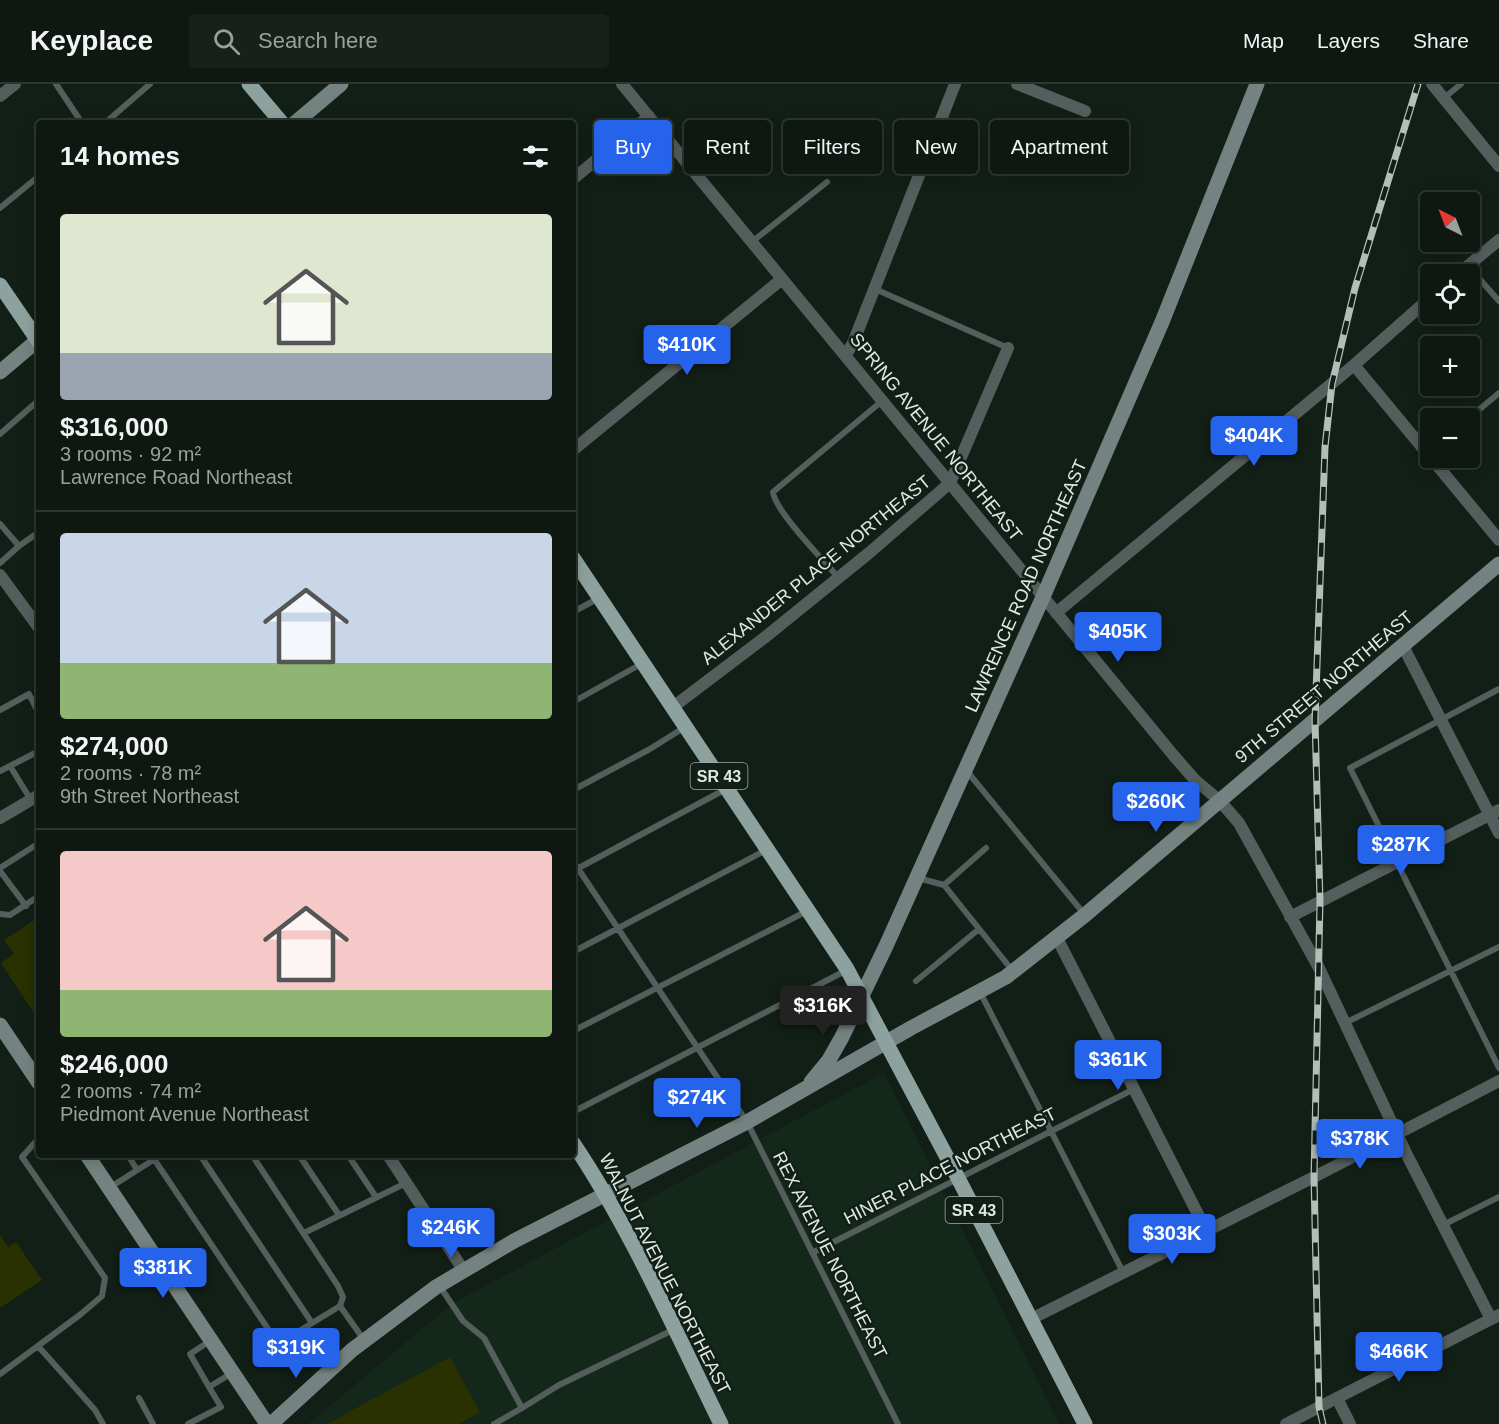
<!DOCTYPE html>
<meta charset="utf-8">
<style>
body{margin:0;font-family:Helvetica,sans-serif;background:#172019;color:#f1f3f6;height:100vh;display:flex;flex-direction:column;font-size:22px;white-space:nowrap}
*{box-sizing:border-box;margin:0}
p{font-size:20px;color:#9b9f9f}
.icon{flex:none;width:33px;height:33px;fill:none;stroke:currentColor;stroke-width:2;stroke-linecap:round;stroke-linejoin:round}
.map{position:relative;flex:1;overflow:hidden}
.details{position:absolute;left:36px;top:36px;width:540px;height:1038px;display:flex;flex-direction:column;background:#0e1710;border-radius:6px;box-shadow:0 3px 15px #0003,0 0 0 2px #2e3630}
.details>*{flex:none}
.guide{position:absolute;left:594px;top:36px;width:570px;height:54px;display:flex;gap:12px}
.needle{width:39px;rotate:318deg}
.buttons{position:absolute;left:1420px;top:108px;display:grid;gap:12px}
.buttons a{display:grid;place-items:center;width:60px;height:60px;border-radius:6px;background:#0e1710;box-shadow:0 3px 15px #0003,0 0 0 2px #2e3630;font-size:30px}
.price{position:absolute;translate:-50% -51px;padding:0 14px;border-radius:6px;background:#2563eb;color:#fff;font-size:20px;line-height:39px;filter:drop-shadow(0 2px 3px #0008)}
.price::after{content:'';position:absolute;left:50%;top:36px;width:18px;height:14px;margin-left:-9px;background:inherit;clip-path:polygon(0 0,100% 0,50% 100%)}
.price.selected{background:#222;color:#fff}
ul{padding:0;list-style:none}
li{display:grid;align-content:center;gap:12px;height:318px;padding:0 24px}
li+li{border-top:2px solid #2e3630}
li span{display:grid;place-items:center;height:186px;border-radius:6px;color:#555}
li>.icon{margin-inline-start:auto}
span .icon{width:108px;height:108px;fill:#fffc;stroke-width:1}
li b{font-size:26px}
h2{display:flex;justify-content:space-between;align-items:center;height:72px;padding:0 24px;font-size:26px}
.chip{padding:0 21px;border-radius:6px;background:#0e1710;box-shadow:0 3px 15px #0003,0 0 0 2px #2e3630;font-size:21px;line-height:54px}
.chip.selected{background:#2563eb;color:#fff}
header{display:flex;align-items:center;gap:36px;box-sizing:border-box;height:84px;padding:0 30px;background:#0e1710;border-bottom:2px solid #2e3630}
header strong{font-size:28px}
nav{display:flex;gap:33px;margin-inline-start:auto;font-size:21px}
.search{width:420px;height:54px;background:#172019;display:flex;align-items:center;gap:15px;box-sizing:border-box;padding:0 21px;border-radius:6px;color:#9b9f9f;font-size:22px}
.map>svg:first-child{display:block}
.built{fill:#13271a}
.building{fill:#293101}
.lines{fill:none;stroke-linecap:round;stroke-linejoin:round}
.lane{stroke:#545e5c;stroke-width:6}
.street{stroke:#545e5c;stroke-width:12}
.secondary{stroke:#748381;stroke-width:15}
.primary{stroke:#8da19e;stroke-width:15}
.rail-casing{stroke:#b3beb7;stroke-width:7}
.rail{stroke:#121f16;stroke-width:4.5;stroke-dasharray:14;stroke-linecap:butt}
.labels{text-anchor:middle;dominant-baseline:central;stroke-width:5;stroke-linejoin:round;paint-order:stroke}
.shield{fill:#121f16;stroke:#a2aca5;stroke-width:1.5}
.shield-label{font-size:16px;font-weight:bold;fill:#dfe9e2}
.street-label{font-size:18px;fill:#dfe9e2;stroke:#121f16}
</style>
<header>
<strong>Keyplace</strong>
<div class="search"><svg class="icon" aria-label="search" viewBox="0 0 24 24"><circle cx="10" cy="10" r="6"/><path d="M15 15l6 6"/></svg>Search here</div>
<nav><a>Map</a><a>Layers</a><a>Share</a></nav>
</header>
<div class="map">
<svg width="1499" height="1340" viewBox="0 0 1499 1340">
<rect width="100%" height="100%" fill="#121f16"/>
<path class="built" d="M884,989L1059,1340H308L453,1219Z"/>
<path class="building" d="M39,833V937L1,879L14,870L4,856Z
M0,1151L8,1163L16,1158L42,1196L0,1224Z
M450,1273L480,1328L459,1340H327Z"/>
<g class="lines">
<path class="lane" d="M56,0L82,39
M1444,14L1461,0
M105,39L150,0
M0,124L39,92
M753,157L827,98
M1468,182L1499,217
M875,205L1008,264
M1469,334L1499,309
M0,350L39,316
M0,440L19,462
M0,479L19,462L39,448
M838,493C824,477 775,427 773,408L882,317
M573,528L599,514
M1499,605L1350,684L1499,984
M573,618L643,579
M0,626L29,610L39,630
M10,682L31,716
M966,686L1085,831
M0,687L39,667
M573,706L650,665L685,643
M573,777L747,1038L898,1340
M0,784L39,759
M0,787L26,822
M573,787L726,705
M918,794L944,801L1012,886
M944,801L986,764
M0,830L10,831L39,812
M573,868L766,766
M916,897L979,845
M980,908L1123,1188
M1345,939L1499,863
M573,947L807,827
M573,1028L847,886
M128,1071L137,1086
M200,1071L312,1239
M252,1071L338,1202L343,1213L340,1222
M299,1071L339,1131
M348,1071L376,1113
M154,1075L278,1260L340,1222L364,1256
M109,1104L161,1071
M1443,1141L1499,1113
M304,1149L406,1099
M812,1169L1134,1005
M439,1201L463,1237L484,1254L522,1324L559,1301L673,1246
M38,1262L95,1326L103,1340
M0,1290L81,1230L102,1212L105,1194L22,1073L39,1054
M209,1303L190,1270L210,1257
M139,1314L153,1340
M188,1340L221,1323L209,1303L232,1289
M494,1340L522,1324"/>
<path class="street" d="M622,0L1174,672L1195,696L1220,717L1239,739L1318,882L1406,1069L1491,1235
M1017,0L1085,27
M1432,0L1499,82
M0,12L15,0
M573,95L649,32
M1458,190L1499,156
M846,271L853,259L955,0
M1354,281L1499,456
M573,366L782,195
M0,491L39,544
M1056,529L1354,281L1431,213
M1403,562L1499,749
M673,623L764,554L869,469L950,399L1008,264
M0,734L39,711
M1290,833L1499,726
M1057,854L1206,1146
M388,1071L464,1187
M1031,1235L1314,1093L1499,997
M1337,1314L1350,1340
M1286,1340L1499,1231"/>
<path class="secondary" d="M295,39L341,0
M0,288L39,255
M0,941L39,999
M811,998L829,976L842,953L886,862L1043,513L1162,238L1257,0
M87,1071L267,1340
M271,1340L352,1266L436,1203L514,1157L747,1038L911,944L1006,893L1085,831L1499,480"/>
<path class="primary" d="M249,0L282,39
M0,201L39,258
M573,474L847,885L958,1094L1085,1340
M573,1059C631,1145 675,1247 721,1340"/>
<defs>
<path id="rail" d="M1323,1340L1319,1323L1314,1093L1320,817L1315,636L1325,363L1332,300L1355,204L1418,0"/>
</defs>
<use href="#rail" class="rail-casing"/>
<use href="#rail" class="rail"/>
</g>
<g class="labels">
<g class="shield">
<rect x="690.5" y="679" width="57" height="26" rx="4.5"/>
<rect x="945.5" y="1113" width="57" height="26" rx="4.5"/>
</g>
<g class="shield-label">
<text x="719" y="692">SR 43</text>
<text x="974" y="1126">SR 43</text>
</g>
<g class="street-label">
<text transform="translate(936 353) rotate(51)">SPRING AVENUE NORTHEAST</text>
<text transform="translate(816 486) rotate(-39)">ALEXANDER PLACE NORTHEAST</text>
<text transform="translate(1026 502) rotate(-66)">LAWRENCE ROAD NORTHEAST</text>
<text transform="translate(1324 603) rotate(-40)">9TH STREET NORTHEAST</text>
<text transform="translate(950 1082) rotate(-27)">HINER PLACE NORTHEAST</text>
<text transform="translate(830 1171) rotate(63)">REX AVENUE NORTHEAST</text>
<text transform="translate(665 1190) rotate(63)">WALNUT AVENUE NORTHEAST</text>
</g>
</g>
</svg>
<div class="buttons">
<a><svg class="needle" viewBox="-14 -14 28 28"><path d="M0-13l5 13h-10z" fill="#e53935"/><path d="M0 13l5-13h-10z" fill="#9b9f9f"/></svg></a>
<a><svg class="icon" aria-label="locate" viewBox="0 0 24 24"><circle cx="12" cy="12" r="6"/><path d="M12 2v4M12 18v4M2 12h4M18 12h4"/></svg></a>
<a>+</a>
<a>−</a>
</div>
<b class="price" style="left:687px;top:292px">$410K</b>
<b class="price" style="left:1254px;top:383px">$404K</b>
<b class="price" style="left:1118px;top:579px">$405K</b>
<b class="price" style="left:1156px;top:749px">$260K</b>
<b class="price" style="left:1401px;top:792px">$287K</b>
<b class="price selected" style="left:823px;top:953px">$316K</b>
<b class="price" style="left:1118px;top:1007px">$361K</b>
<b class="price" style="left:697px;top:1045px">$274K</b>
<b class="price" style="left:1360px;top:1086px">$378K</b>
<b class="price" style="left:451px;top:1175px">$246K</b>
<b class="price" style="left:1172px;top:1181px">$303K</b>
<b class="price" style="left:163px;top:1215px">$381K</b>
<b class="price" style="left:296px;top:1295px">$319K</b>
<b class="price" style="left:1399px;top:1299px">$466K</b>
<div class="guide">
<a class="chip selected">Buy</a>
<a class="chip">Rent</a>
<a class="chip">Filters</a>
<a class="chip">New</a>
<a class="chip">Apartment</a>
</div>
<section class="details">
<h2>14 homes<svg class="icon" aria-label="filters" viewBox="0 0 24 24"><path d="M4 7h16M4 17h16"/><circle cx="9" cy="7" r="2"/><circle cx="15" cy="17" r="2"/></svg></h2>
<ul>
<li><span style="background:linear-gradient(#dfe7d0 75%,#9aa5b1 0)"><svg class="icon" aria-label="home" viewBox="0 0 24 24"><path d="M3 11l9-7 9 7M6 9v11h12V9"/></svg></span><div><b>$316,000</b><p>3 rooms · 92 m²</p><p>Lawrence Road Northeast</p></div></li>
<li><span style="background:linear-gradient(#c9d6e8 70%,#8fb573 0)"><svg class="icon" aria-label="home" viewBox="0 0 24 24"><path d="M3 11l9-7 9 7M6 9v11h12V9"/></svg></span><div><b>$274,000</b><p>2 rooms · 78 m²</p><p>9th Street Northeast</p></div></li>
<li><span style="background:linear-gradient(#f6c9c9 75%,#8fb573 0)"><svg class="icon" aria-label="home" viewBox="0 0 24 24"><path d="M3 11l9-7 9 7M6 9v11h12V9"/></svg></span><div><b>$246,000</b><p>2 rooms · 74 m²</p><p>Piedmont Avenue Northeast</p></div></li>
</ul>
</section>
</div>
